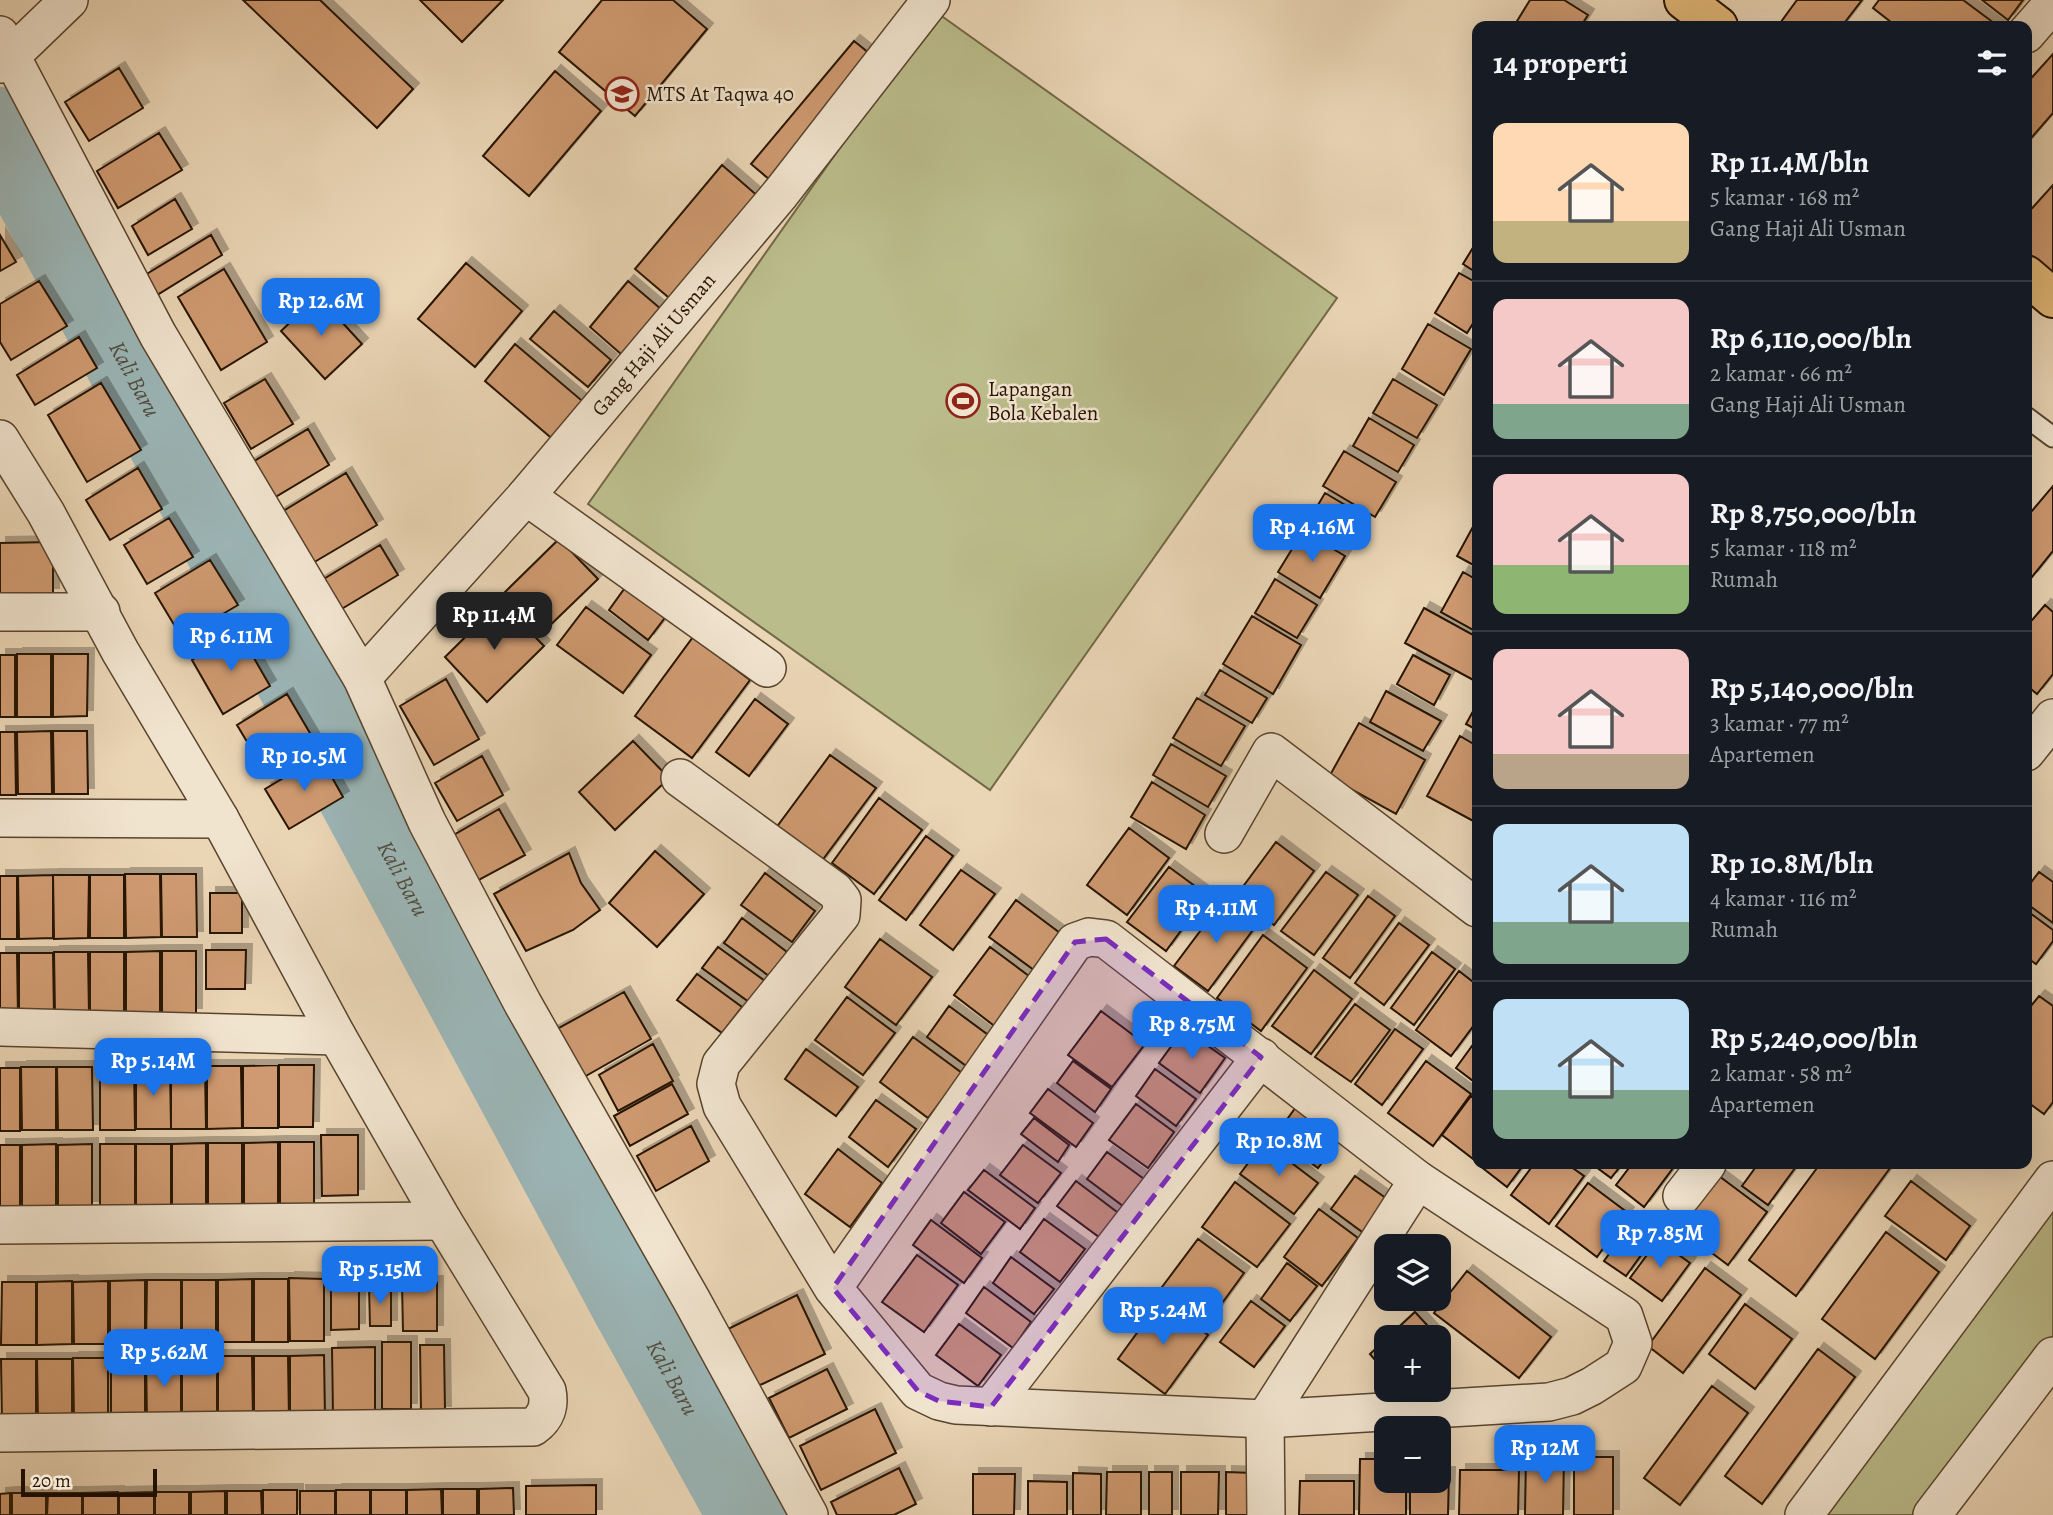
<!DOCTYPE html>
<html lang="id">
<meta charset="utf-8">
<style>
body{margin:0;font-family:Alegreya,serif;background:#242831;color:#f1f3f6;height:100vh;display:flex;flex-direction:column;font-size:26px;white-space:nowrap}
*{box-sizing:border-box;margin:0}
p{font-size:23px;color:#9ea1a6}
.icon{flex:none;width:38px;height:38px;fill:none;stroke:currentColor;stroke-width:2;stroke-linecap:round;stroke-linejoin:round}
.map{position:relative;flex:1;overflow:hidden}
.side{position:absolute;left:1472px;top:21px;width:560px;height:1148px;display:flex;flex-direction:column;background:#171b24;border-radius:14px;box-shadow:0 7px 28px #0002}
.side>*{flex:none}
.controls{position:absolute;left:1374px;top:1234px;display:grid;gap:14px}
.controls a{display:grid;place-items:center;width:77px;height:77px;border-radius:14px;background:#171b24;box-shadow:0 7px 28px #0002;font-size:35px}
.scale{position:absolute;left:21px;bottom:18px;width:136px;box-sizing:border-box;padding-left:7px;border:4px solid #271301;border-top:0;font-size:19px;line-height:24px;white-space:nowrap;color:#271301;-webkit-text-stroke:5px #f1e4cf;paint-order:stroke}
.price{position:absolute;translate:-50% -60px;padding:0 16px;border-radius:14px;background:#1a73e8;color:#fff;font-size:23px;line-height:46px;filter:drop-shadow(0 2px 4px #0008)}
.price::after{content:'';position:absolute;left:50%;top:42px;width:21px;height:16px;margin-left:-10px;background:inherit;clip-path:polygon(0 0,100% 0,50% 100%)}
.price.selected{background:#222;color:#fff}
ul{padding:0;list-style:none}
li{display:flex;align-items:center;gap:21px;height:175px;padding:0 21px}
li+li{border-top:2px solid #363941}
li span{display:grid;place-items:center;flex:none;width:196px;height:140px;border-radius:14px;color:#555}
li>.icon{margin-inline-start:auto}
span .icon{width:84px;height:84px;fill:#fffc;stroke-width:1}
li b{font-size:30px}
h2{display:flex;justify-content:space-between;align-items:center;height:84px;padding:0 21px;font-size:30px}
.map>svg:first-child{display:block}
.green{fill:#bbbc8b;stroke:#716846;stroke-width:2}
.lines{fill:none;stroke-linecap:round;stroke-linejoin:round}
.river{stroke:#9bb6b7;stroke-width:82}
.building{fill:#cf9a71;stroke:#271301;stroke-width:2;filter:url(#shadow)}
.lane-casing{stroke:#58442e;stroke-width:23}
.street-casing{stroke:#58442e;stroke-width:40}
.primary-casing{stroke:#271301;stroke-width:42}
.lane{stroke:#f1e4cf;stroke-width:19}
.street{stroke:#f1e4cf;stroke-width:37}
.primary{stroke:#e5ba7a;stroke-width:38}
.marked{fill:#7b2cbf;fill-opacity:0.2;stroke:#7b2cbf;stroke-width:5;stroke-dasharray:14 9;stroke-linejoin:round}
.labels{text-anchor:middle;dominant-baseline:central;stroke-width:5;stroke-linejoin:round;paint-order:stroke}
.poi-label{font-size:21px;fill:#271301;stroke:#f1e4cf;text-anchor:start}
.street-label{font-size:21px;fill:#271301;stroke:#f1e4cf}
.water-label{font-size:23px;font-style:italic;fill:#504c41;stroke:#f1e4cf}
</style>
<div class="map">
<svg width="2053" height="1515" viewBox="0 0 2053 1515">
<defs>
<filter id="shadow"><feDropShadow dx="6" dy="-6" stdDeviation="0" flood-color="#0004"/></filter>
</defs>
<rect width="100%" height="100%" fill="#ead5b5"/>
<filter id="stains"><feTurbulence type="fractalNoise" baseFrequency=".00286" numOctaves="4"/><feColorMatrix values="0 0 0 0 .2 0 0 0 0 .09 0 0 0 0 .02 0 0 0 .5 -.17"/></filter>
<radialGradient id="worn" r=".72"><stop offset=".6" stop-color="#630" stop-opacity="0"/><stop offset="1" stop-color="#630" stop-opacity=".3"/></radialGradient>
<path class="green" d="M936,12L1337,298L990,790L588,504Z
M2053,1180V1356L1932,1515H1804Z"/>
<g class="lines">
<path class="river" id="s1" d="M0,128L632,1304L749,1515"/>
</g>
<path class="building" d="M243,0H320L413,89L377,128Z
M420,0H503L462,42Z
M602,0H673L707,29L635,116L559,52Z
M1530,0H1564L1588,15L1581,26H1514Z
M1797,0H1862L1842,26H1778Z
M1879,0H1963L1998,26H1896L1873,8Z
M1982,0H2023L2008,20Z
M854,41L880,62L776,185L751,164Z
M2053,54V113L2026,144V84Z
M119,68L143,108L89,141L65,102Z
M555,71L601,111L529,196L483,156Z
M159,133L182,170L118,208L97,171Z
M722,165L768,205L681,308L635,269Z
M2053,185V279L2026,256V215Z
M175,199L192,229L148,255L132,226Z
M0,235L16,262L0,271Z
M211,235L222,255L157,295L145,275Z
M1477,241V273L1463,264Z
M466,263L522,311L475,367L418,319Z
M224,269L267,342L221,370L178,297Z
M1459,273L1477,283V317L1467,333L1435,313Z
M39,281L67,326L11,360L0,342V304Z
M628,281L668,315L629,361L590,327Z
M318,296L362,344L325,379L281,331Z
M554,311L611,360L588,387L530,339Z
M1428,324L1471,349L1444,395L1402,369Z
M79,337L97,368L35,405L17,375Z
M515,344L587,405L556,442L485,381Z
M265,379L293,424L251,449L224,403Z
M1393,379L1437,405L1417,438L1373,413Z
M101,383L141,450L87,482L48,415Z
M1369,418L1414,445L1398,472L1353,446Z
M308,429L329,465L267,502L246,466Z
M1344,451L1396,482L1375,517L1323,486Z
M138,468L162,509L110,540L86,500Z
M346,473L377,525L306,567L275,516Z
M2053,486V551L2032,577L2026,572V518Z
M1325,493L1367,518L1350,546L1308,522Z
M169,518L193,557L147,584L124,545Z
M1475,523L1477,524V567L1457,556Z
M1303,531L1345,556L1320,598L1278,572Z
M559,539L598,579L540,635L502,595Z
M53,542V594H0V543Z
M380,545L398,575L335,613L317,583Z
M210,560L238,605L182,638L155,593Z
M1463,572L1477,580V632L1441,612Z
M1275,579L1317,605L1297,638L1255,613Z
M627,585L667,615L648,640L609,610Z
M501,602L544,646L487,702L445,657Z
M2045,605L2053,612V674L2037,694L2026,685V627Z
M586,607L651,655L623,693L557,645Z
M1424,608L1477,637V682L1405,643Z
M1252,616L1301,645L1273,694L1223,664Z
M239,632L270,686L223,714L192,660Z
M693,637L750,680L692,758L635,716Z
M17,654H51V717H17Z
M53,654H88L87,716L53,717Z
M0,655H15V717H0Z
M1413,655L1450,675L1434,705L1397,684Z
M1220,670L1267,698L1252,723L1205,695Z
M446,679L479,739L434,765L400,706Z
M1386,691L1441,721L1423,751L1370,722Z
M287,694L314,740L264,770L237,725Z
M1197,698L1245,726L1221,766L1173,738Z
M755,699L788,724L749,776L716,752Z
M1477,704V730L1466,724Z
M1359,723L1425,760L1396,814L1329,777Z
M51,731L52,794H18L17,732Z
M53,731H87L88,794H54Z
M0,732H15L16,795H0Z
M1460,736L1477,746V823L1427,796Z
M633,741L669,778L615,830L579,792Z
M1171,744L1226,776L1208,807L1153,775Z
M830,755L876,788L818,866L773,832Z
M320,756L343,797L289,829L265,789Z
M482,756L503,795L457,821L435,783Z
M1152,782L1205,815L1186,849L1131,817Z
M879,798L922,830L874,894L832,863Z
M499,809L525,855L477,881L452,836Z
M1129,828L1169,858L1127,915L1087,885Z
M926,836L953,856L906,920L879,900Z
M1276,842L1314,871L1274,925L1236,896Z
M655,851L704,894L657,947L609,903Z
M569,853L581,883L600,910L573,930L526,951L494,894Z
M1169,867L1207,895L1166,951L1127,922Z
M961,870L995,894L953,950L920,925Z
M1326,872L1358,895L1314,955L1281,931Z
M2039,872L2053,882V923L2026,903V889Z
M765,873L815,911L792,942L741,905Z
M125,874H160L161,937L126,938Z
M161,874H196L197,937H162Z
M53,875H89L88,938L54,939Z
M53,875V938L19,939L18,876Z
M90,875H124V938H90Z
M0,876H17V939H0Z
M210,893H242V933H210Z
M1368,896L1395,916L1350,978L1323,958Z
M1225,898L1258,923L1208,991L1174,966Z
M1016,900L1064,936L1038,973L989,937Z
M2026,910L2053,930V941L2036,964L2026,957Z
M742,918L787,952L769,976L724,943Z
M1399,923L1429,945L1384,1005L1355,983Z
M1263,935L1307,968L1261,1031L1217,998Z
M880,939L932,977L896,1025L845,987Z
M718,947L765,981L749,1002L702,968Z
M990,947L1033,979L997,1028L954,995Z
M206,950H246L245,989H206Z
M160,951V1014H126V952Z
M162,951H196V1014H162Z
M54,952H88L89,1015L55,1016Z
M90,952H124V1014L90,1015Z
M1432,952L1455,969L1414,1025L1391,1008Z
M0,953H17L18,1016H0Z
M19,953H53L54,1016H19Z
M1314,970L1352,999L1311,1054L1272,1026Z
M1459,971L1477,985V1021L1451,1056L1416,1030Z
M697,974L742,1007L722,1033L677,1000Z
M624,992L651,1039L577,1081L550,1033Z
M2039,996L2053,1006V1102L2044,1114L2026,1101V1012Z
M847,997L895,1033L863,1075L815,1040Z
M1355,1004L1390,1030L1351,1082L1315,1057Z
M949,1006L991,1037L969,1068L927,1037Z
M1101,1011L1145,1044L1112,1087L1068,1055Z
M1184,1029L1225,1058L1200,1093L1159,1063Z
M1395,1029L1423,1049L1382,1105L1355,1084Z
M913,1037L962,1073L928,1118L880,1082Z
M1477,1039V1084L1456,1068Z
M653,1044L673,1081L618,1111L599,1075Z
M806,1049L858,1087L836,1116L785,1079Z
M1073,1061L1111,1089L1095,1112L1057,1083Z
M1426,1061L1471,1094L1433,1146L1388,1113Z
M278,1065V1128H243V1066Z
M279,1065H314L313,1127H279Z
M134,1066L135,1130H100V1067Z
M136,1066H170L171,1129H136Z
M171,1066H205L206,1129H171Z
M207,1066H241L242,1128L207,1129Z
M21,1067H56V1130H22Z
M57,1067H92L93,1130H58Z
M0,1068H20V1131H0Z
M1155,1069L1196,1099L1176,1126L1136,1096Z
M672,1084L688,1114L630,1146L614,1116Z
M1048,1089L1093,1123L1076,1147L1030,1113Z
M1471,1096L1477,1101V1162L1442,1135Z
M876,1100L916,1129L888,1167L849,1137Z
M1136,1104L1174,1132L1148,1168L1109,1140Z
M1296,1107L1339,1140L1318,1168L1275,1136Z
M1034,1118L1069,1145L1058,1162L1021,1134Z
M691,1126L709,1161L656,1191L637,1156Z
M321,1135H358V1195L322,1196Z
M278,1142V1205H244V1143Z
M280,1142H314V1204L280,1205Z
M1264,1142L1318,1183L1294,1214L1240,1174Z
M206,1143V1206H172V1144Z
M208,1143H242V1205H208Z
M56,1144V1207L22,1208V1145Z
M92,1144V1207H58V1145Z
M100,1144H135V1207H100Z
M136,1144H171V1207H136Z
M0,1145H20V1208H0Z
M1023,1145L1061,1173L1038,1203L1000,1175Z
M838,1149L882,1183L850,1227L805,1194Z
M1107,1152L1144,1179L1123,1206L1087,1179Z
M1482,1164H1524L1507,1187L1480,1166Z
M1534,1164H1567L1584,1176L1549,1224L1511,1195Z
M1592,1164H1622L1611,1178Z
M1632,1164H1676L1644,1207L1616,1185Z
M1758,1164H1798L1768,1205L1742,1186Z
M1820,1164H1893L1796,1296L1749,1260Z
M984,1170L1035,1208L1020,1229L968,1190Z
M1355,1176L1394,1204L1369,1237L1331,1209Z
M1719,1176L1767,1212L1728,1265L1680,1229Z
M1076,1181L1121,1215L1103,1240L1057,1206Z
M1911,1181L1970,1226L1946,1260L1885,1216Z
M1235,1182L1290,1224L1257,1267L1202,1227Z
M1588,1183L1628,1213L1597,1257L1556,1226Z
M964,1192L1005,1222L981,1254L941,1223Z
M1319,1209L1358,1238L1322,1286L1284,1257Z
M1636,1217L1657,1233L1626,1276L1604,1261Z
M1044,1219L1085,1249L1060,1282L1020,1252Z
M931,1220L982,1258L964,1283L913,1245Z
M1886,1232L1939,1272L1875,1359L1822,1319Z
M1198,1239L1244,1273L1209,1321L1162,1287Z
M1658,1240L1690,1263L1662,1301L1630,1278Z
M917,1255L958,1285L924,1332L882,1302Z
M1011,1257L1054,1289L1034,1314L993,1283Z
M1287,1263L1317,1286L1290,1321L1261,1299Z
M1705,1268L1741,1295L1683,1373L1648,1346Z
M1467,1271L1551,1337L1519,1378L1434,1313Z
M289,1278L324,1279V1341H290Z
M252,1279V1342H218V1280Z
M254,1279H288V1342H254Z
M145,1280V1343L110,1344V1281Z
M147,1280H181V1343H146Z
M182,1280H216V1343H182Z
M72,1281V1344L37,1345V1282Z
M108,1281V1344H74L73,1282Z
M2,1282H36V1345H1Z
M437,1282V1331H403L402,1283Z
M359,1285V1329L331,1330V1286Z
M369,1285L391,1286V1326H370Z
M984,1287L1031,1322L1013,1348L966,1313Z
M797,1295L825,1354L754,1388L726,1330Z
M1161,1300L1208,1335L1165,1394L1118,1359Z
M1251,1301L1285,1326L1254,1367L1220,1342Z
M1745,1304L1792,1339L1755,1389L1709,1354Z
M1415,1312L1438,1337H1388Z
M959,1324L1001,1355L978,1386L936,1355Z
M1386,1339V1373L1370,1354Z
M382,1342H411V1409H382Z
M420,1345H444L445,1412H421Z
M375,1347V1418H333L332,1348Z
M1818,1349L1855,1377L1762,1504L1725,1476Z
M324,1355L325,1418L290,1419V1356Z
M218,1356H252L253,1419H218Z
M254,1356H288L289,1419H254Z
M181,1357V1420L147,1421L146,1358Z
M182,1357H217V1420H182Z
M73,1358H108V1421H74Z
M111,1358H145V1421H111Z
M1,1359H36V1422L2,1423Z
M37,1359H72V1422H38Z
M827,1369L847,1409L789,1438L769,1398Z
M1712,1386L1748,1413L1680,1505L1644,1478Z
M875,1409L896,1453L821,1490L800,1446Z
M1564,1455L1563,1515H1525L1526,1456Z
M1574,1457H1613V1515H1574Z
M1360,1459H1386V1480H1406V1515H1359Z
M899,1468L916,1504L894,1515H837L831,1502Z
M1460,1470H1519L1518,1515H1459Z
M1107,1472H1141V1515H1106Z
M1149,1472H1172V1515H1149Z
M1181,1472H1219L1218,1515H1181Z
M1226,1472L1254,1473L1253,1515H1226Z
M1073,1473L1101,1474V1515H1073Z
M1438,1473H1449L1448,1515H1410V1480H1438Z
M973,1474H1015L1014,1515H973Z
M1028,1481L1067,1482V1515H1028Z
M1300,1481H1354V1515H1299Z
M596,1485V1515H526V1486Z
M513,1488L514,1515H479V1489Z
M441,1489L442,1515H407V1490Z
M443,1489H477V1515H443Z
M263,1490H297V1515H263Z
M336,1490H370V1515H336Z
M371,1490H406V1515H371Z
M225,1491V1515H191V1492Z
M227,1491H261L262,1515H227Z
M300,1491H335V1515H300Z
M118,1492V1515H83V1493Z
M154,1492V1515H119V1493Z
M155,1492H189V1515H155Z
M10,1493V1515H0V1494Z
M12,1493H46V1515H12Z
M48,1493H82V1515H47Z"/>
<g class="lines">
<defs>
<path id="lane" d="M2026,417L2053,437"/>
<g id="street">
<path d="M2026,34L2053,3"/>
<path d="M0,35L158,335L362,678L427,822L523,1004L691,1299L809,1515"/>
<path d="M0,64L11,56L69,0"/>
<path d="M0,439L46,513L120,651L220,819L337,1036L443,1221L547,1391C550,1406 546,1418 533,1427L0,1433"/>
<path d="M526,496L767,668"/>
<path d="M0,612H101"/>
<path id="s2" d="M362,678L526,496L781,193L931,0"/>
<path d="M2026,752L2053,718"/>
<path d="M680,778L835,891L842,900L841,915L721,1064L716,1084L722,1106L833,1288L918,1391L939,1401L956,1405L1265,1419L1549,1402L1572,1396L1592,1386L1623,1366L1633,1343L1624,1316L1418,1180L1106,939L1089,937L1075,942L833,1288"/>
<path d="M0,818L220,819"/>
<path d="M1224,834L1271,752L1477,908"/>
<path d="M0,1027L337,1036"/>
<path d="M1682,1196L1707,1164"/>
<path d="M0,1225L443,1221"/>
<path d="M991,1407L1261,1057"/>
<path d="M1266,1515L1265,1419L1418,1180"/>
<path d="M1804,1515L2053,1180"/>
<path d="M1932,1515L2053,1356"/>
</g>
<path id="primary" d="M1684,0L1718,26
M2026,275L2053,298"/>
</defs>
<use href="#lane" class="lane-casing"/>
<use href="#street" class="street-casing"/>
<use href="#primary" class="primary-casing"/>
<use href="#lane" class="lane"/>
<use href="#street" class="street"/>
<use href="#primary" class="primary"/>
</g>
<path class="marked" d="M1106,939L1261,1057L991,1407L939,1401L918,1391L833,1288L1075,942Z"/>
<defs>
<symbol id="school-ring" viewBox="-11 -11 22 22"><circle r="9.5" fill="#f1e4cf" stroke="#8f2418" stroke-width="1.5"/><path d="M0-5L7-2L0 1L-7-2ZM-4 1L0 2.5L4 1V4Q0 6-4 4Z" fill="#8f2418"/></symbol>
<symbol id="stadium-ring" viewBox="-11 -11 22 22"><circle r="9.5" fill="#f1e4cf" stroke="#8f2418" stroke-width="1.5"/><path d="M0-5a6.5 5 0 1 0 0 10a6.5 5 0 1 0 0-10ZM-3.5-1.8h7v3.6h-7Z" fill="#8f2418"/></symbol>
</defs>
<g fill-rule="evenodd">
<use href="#school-ring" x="603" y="75" width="38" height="38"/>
<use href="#stadium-ring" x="944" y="382" width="38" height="38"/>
</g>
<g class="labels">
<g class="poi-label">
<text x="646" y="94">MTS At Taqwa 40</text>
<text x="988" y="389">Lapangan<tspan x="988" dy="24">Bola Kebalen</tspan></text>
</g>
<g class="street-label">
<text stroke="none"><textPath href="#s2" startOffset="443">Gang Haji Ali Usman</textPath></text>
</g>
<g class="water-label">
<text stroke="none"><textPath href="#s1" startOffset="285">Kali Baru</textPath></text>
<text stroke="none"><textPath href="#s1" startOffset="852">Kali Baru</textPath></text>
<text stroke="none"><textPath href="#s1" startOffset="1419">Kali Baru</textPath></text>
</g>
</g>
<rect width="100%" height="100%" filter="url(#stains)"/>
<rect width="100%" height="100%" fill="url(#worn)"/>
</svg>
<div class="controls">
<a><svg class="icon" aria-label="layers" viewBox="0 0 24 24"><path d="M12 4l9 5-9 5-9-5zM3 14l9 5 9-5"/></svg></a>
<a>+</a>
<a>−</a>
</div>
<div class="scale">20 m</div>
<b class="price" style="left:321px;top:338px">Rp 12.6M</b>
<b class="price" style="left:1312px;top:564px">Rp 4.16M</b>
<b class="price selected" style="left:494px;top:652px">Rp 11.4M</b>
<b class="price" style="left:231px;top:673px">Rp 6.11M</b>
<b class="price" style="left:304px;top:793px">Rp 10.5M</b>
<b class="price" style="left:1216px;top:945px">Rp 4.11M</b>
<b class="price" style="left:1192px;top:1061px">Rp 8.75M</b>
<b class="price" style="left:153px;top:1098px">Rp 5.14M</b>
<b class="price" style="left:1279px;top:1178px">Rp 10.8M</b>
<b class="price" style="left:1660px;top:1270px">Rp 7.85M</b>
<b class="price" style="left:380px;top:1306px">Rp 5.15M</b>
<b class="price" style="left:1163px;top:1347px">Rp 5.24M</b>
<b class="price" style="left:164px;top:1389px">Rp 5.62M</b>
<b class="price" style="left:1545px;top:1485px">Rp 12M</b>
<section class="side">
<h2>14 properti<svg class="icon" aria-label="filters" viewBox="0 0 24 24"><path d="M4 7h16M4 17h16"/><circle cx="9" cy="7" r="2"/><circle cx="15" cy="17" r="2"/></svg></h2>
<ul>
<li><span style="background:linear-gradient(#ffd9b3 70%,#c2b280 0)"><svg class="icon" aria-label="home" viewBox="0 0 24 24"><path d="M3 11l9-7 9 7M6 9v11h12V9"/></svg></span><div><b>Rp 11.4M/bln</b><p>5 kamar · 168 m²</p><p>Gang Haji Ali Usman</p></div></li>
<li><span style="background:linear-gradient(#f6c9c9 75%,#7fa58c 0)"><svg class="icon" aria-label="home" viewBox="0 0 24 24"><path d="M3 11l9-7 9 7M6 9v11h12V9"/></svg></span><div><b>Rp 6,110,000/bln</b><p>2 kamar · 66 m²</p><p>Gang Haji Ali Usman</p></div></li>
<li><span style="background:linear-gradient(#f6c9c9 65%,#8fb573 0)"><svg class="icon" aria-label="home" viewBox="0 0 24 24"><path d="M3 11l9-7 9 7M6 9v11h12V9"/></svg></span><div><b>Rp 8,750,000/bln</b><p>5 kamar · 118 m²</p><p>Rumah</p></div></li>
<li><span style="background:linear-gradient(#f6c9c9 75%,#b9a48a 0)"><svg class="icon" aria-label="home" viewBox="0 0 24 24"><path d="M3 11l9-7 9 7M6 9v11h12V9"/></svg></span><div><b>Rp 5,140,000/bln</b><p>3 kamar · 77 m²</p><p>Apartemen</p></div></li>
<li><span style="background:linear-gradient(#bfe0f5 70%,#7fa58c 0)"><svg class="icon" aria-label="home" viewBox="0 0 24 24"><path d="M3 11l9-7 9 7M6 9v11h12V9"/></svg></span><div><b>Rp 10.8M/bln</b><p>4 kamar · 116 m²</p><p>Rumah</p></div></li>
<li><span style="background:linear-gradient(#bfe0f5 65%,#7fa58c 0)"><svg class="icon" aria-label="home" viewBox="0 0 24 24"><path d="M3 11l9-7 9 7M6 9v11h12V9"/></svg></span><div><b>Rp 5,240,000/bln</b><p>2 kamar · 58 m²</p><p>Apartemen</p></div></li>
</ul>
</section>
</div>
